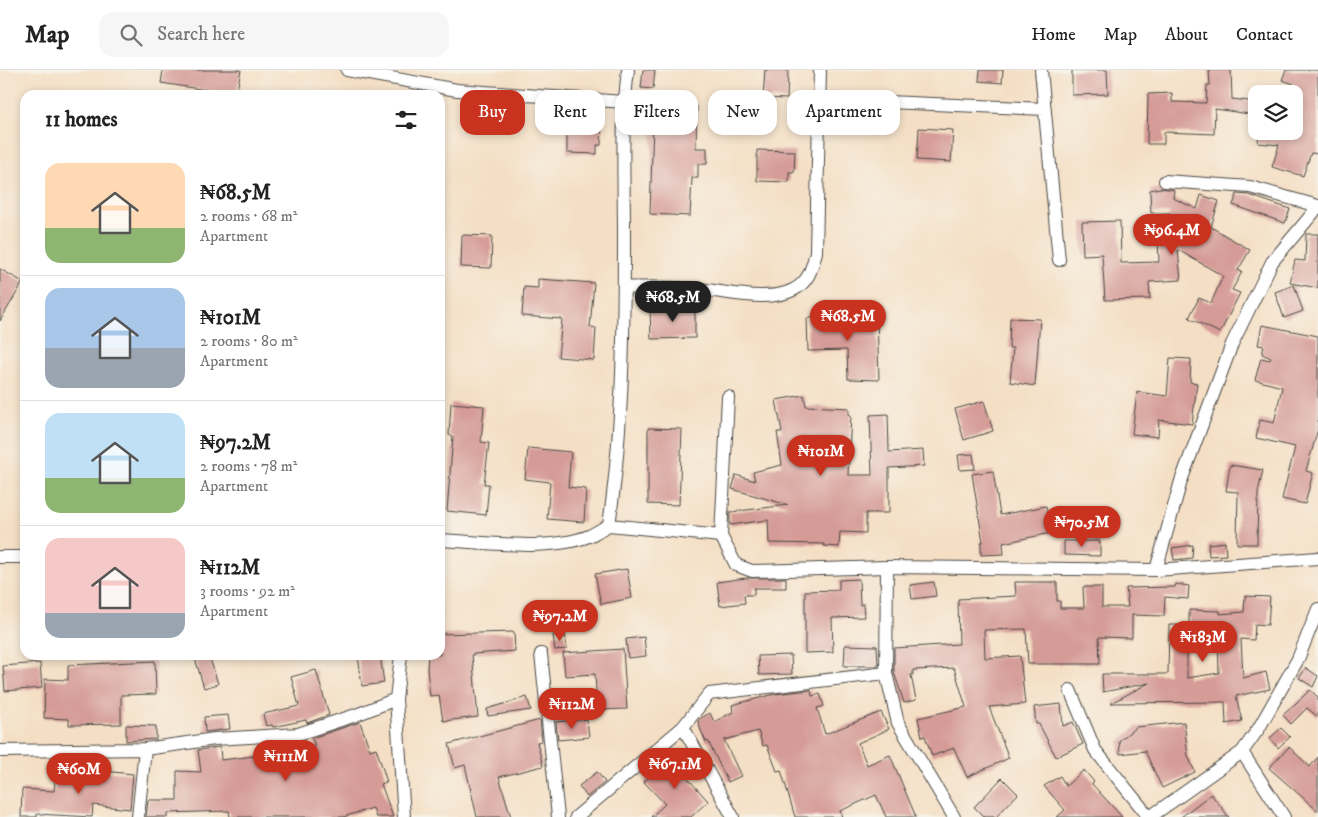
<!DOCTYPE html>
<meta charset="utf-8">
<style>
body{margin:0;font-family:"IM FELL DW Pica",serif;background:#f6f6f6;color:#222;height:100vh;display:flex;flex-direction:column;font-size:19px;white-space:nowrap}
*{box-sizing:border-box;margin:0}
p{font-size:16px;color:#767676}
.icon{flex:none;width:28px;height:28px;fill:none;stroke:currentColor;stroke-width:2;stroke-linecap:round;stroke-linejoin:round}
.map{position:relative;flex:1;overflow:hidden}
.panel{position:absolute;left:20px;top:20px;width:425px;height:570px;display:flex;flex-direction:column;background:#fff;border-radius:15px;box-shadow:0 2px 8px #0003}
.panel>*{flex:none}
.banner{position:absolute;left:460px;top:20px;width:475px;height:45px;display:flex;gap:10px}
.controls{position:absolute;left:1248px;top:15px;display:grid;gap:10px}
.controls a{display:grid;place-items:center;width:55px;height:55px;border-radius:10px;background:#fff;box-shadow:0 2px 8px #0003;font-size:25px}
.price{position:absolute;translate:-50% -42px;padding:0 11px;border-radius:18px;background:#c8321e;color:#fff;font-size:16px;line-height:32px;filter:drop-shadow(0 1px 2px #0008)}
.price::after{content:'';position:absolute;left:50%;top:30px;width:15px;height:11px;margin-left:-8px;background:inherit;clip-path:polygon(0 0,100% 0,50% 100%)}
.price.on{background:#222;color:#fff}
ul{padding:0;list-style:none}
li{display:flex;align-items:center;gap:15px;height:125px;padding:0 25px}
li+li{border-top:1px solid #e0e0e0}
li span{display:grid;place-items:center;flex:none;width:140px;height:100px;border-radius:15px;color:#555}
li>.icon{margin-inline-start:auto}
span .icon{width:60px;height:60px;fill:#fffc;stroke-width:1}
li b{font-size:21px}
h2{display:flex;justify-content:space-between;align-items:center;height:60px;padding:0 25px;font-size:21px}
.pill{padding:0 18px;border-radius:15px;background:#fff;box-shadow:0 2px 8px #0003;font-size:18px;line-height:45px}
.pill.on{background:#c8321e;color:#fff}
header{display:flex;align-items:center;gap:30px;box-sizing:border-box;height:70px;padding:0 25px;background:#fff;border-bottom:1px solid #e0e0e0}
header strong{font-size:24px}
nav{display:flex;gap:28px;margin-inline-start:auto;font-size:18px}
.search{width:350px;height:45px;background:#f6f6f6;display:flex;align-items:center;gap:12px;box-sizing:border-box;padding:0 18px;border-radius:15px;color:#767676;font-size:19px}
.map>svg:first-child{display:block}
.building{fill:#d59b97}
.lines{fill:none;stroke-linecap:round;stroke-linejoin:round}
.minor-casing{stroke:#494642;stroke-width:14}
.minor{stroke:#fff;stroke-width:12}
</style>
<header>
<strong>Map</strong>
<div class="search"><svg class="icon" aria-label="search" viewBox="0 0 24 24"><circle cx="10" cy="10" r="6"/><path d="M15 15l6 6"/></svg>Search here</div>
<nav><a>Home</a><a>Map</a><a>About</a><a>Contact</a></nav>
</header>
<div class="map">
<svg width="1318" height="747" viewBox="0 0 1318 747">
<rect width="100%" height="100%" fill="#f7f3e8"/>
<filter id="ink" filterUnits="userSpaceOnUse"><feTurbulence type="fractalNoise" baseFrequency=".02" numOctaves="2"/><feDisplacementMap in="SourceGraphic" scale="10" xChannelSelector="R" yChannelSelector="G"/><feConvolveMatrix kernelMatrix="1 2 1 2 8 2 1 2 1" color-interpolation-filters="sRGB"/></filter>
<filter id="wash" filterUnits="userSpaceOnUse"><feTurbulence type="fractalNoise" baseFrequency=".0096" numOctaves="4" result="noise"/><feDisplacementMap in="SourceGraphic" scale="20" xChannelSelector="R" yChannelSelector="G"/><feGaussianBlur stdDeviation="1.12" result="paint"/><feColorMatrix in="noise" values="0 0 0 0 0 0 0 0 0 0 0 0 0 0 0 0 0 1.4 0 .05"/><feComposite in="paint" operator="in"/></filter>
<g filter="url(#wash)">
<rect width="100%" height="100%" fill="#f4dfc5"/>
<g id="blocks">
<path class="building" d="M163,0H241L236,25H205L206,20L161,13Z
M643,0H655L653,19L641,18Z
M765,0H788L787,29L763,28Z
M980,0H1003L1002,13L979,11Z
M1072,0H1107L1108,24L1072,25Z
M1209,0H1231L1232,29L1256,32V45L1215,39L1214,64L1164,62V74H1147L1148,24L1172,23V32L1206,33L1207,15H1210Z
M1286,0H1318V84L1311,83L1303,106L1272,97L1279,75L1258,73L1259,61H1294V14L1282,10Z
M658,36H697L696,78H707V94H698V108H692L690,146L650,144L653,52H658Z
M567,52L602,53L601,75H597V84L567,83Z
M919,58L953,60L951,92L917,90Z
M757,80L795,81L794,102H789V112L757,111Z
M1160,118L1174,120L1173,128L1197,139L1201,125L1219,131L1211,157L1250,180L1238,200L1242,202L1232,220L1240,223L1220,263L1189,248L1199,228L1211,233L1223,206L1178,180L1181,210L1149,212L1150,229L1105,230L1102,184L1083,185L1082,152L1120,151L1121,193L1159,192L1158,170L1170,143H1151L1150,120Z
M1237,124L1249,125L1290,139L1285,153L1233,135Z
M1306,164H1318V218L1290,213L1295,190L1305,191Z
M462,165L492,166L491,198L461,197Z
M0,199L23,212L0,251Z
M538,209L594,213L590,257L596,258L594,290L558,287L562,249L522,246L524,217L538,218Z
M1294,215L1303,241L1284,248L1275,222Z
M695,238V268L651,269L650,239Z
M877,245L879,310L848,309L847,280L808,281L807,248Z
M1010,248L1040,249L1035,316L1010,312L1013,278H1009Z
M1262,255L1318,266V359L1306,401L1313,403L1305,434L1282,429L1295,377L1256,368L1260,350L1274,353L1282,317L1255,310L1261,288L1270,290L1271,288L1262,284L1264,276L1258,275Z
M1170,288L1191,289L1190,312L1197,313L1192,354L1159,350L1158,367L1132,364L1137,322L1167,326Z
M804,325L806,336L849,338V345H851L848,405H872L870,345L888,344L889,382L923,380L924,396L889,398V443H866V463L840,462L839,477L824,476V474L769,473L768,450L730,455V442L788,435L732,419L736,405L755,411L753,402L782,395L777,362H782L776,330Z
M984,331L993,361L964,370L955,339Z
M451,333L484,336L481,372L489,373L484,414H489L486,445L447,441L453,366L449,365Z
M648,358L682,359L679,435L648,434Z
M528,378L571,382L568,417L586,419L584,452L547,449L550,412L525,409Z
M973,384L975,399L960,400L958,385Z
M1230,395L1263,400L1258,422L1257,474H1237L1238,422L1226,421Z
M993,401L1000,445L1046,436L1051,463L1003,473L1004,484L981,485V472H983L972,404Z
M1064,471H1100V486L1064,485Z
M1225,472L1226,485L1209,486L1208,474Z
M1193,475L1192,488L1174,490L1172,478Z
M627,499L632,528L601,534L595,504Z
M746,508H786V518H754V525H744L745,533L720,536L717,512Z
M859,509L860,535L863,534L864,547L832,548L833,582L805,583V521L839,520V510Z
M934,512L936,526L912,529L910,515Z
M1015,512H1057V531H1060V538H1084L1083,517H1102V537H1128L1126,518L1175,517L1176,514L1189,516L1188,529L1165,527L1164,546L1132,545V568L1099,567L1100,594H1028L1026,559L984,560L985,588L1020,586L1025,634L989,637L1009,688L967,707L954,678L932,686L925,666L922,667L918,648L966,637L954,598L913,600V605H911L916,630L904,633L894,602V578L959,574L958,529L1016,526Z
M1245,526L1270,527L1268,555L1255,554L1254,570L1241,569L1243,608L1266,602L1270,619L1236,626L1242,651L1226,654L1225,632L1111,633L1149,613L1103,622L1102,604H1168L1169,555H1187V608L1219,603L1218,565H1189V540L1220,541V544L1244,542Z
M514,562L515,581L472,584L478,647L443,651L439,625L430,626L427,599L428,585H440V564Z
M565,564L567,579L555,580L553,565Z
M644,567L646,586L628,588L626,569Z
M845,575L877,576L878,596H844Z
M623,579L627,639L597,640L595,604L565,606L563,583Z
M194,585H209L218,614L204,618Z
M358,585H380L384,613L362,616Z
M791,585L792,604L759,605L758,586Z
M155,591L156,624L121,625V654L69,655V649L44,648L45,609L68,610V595Z
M40,593L42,618L5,621L3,596Z
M1306,598L1318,606L1313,617L1299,608Z
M316,600L329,645L307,653L306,650L273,657L272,655L266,656L263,644L299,636L291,607Z
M811,620L812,626L820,624L824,636L817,638L825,664L881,642L889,659L858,673L867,695L890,685L916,747H886L876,725L840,741L842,747H795L781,700L777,701L767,675L763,676L758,661L724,670L741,706L728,712L708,671L706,672L700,658L698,651L701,648L710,643L714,652L733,642L732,635L775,624Z
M1310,620L1318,627V647L1307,638L1291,654L1283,645Z
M527,627L531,640L488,646L487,639Z
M1061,634L1063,656L1073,652L1083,674L1056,687L1039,654H1036L1034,637Z
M228,645L230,659L205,662L204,647Z
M587,649L589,667L558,670L556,652Z
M540,650L542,671L537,672L543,696L499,707L511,747H477L465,695L455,698L449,674Z
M360,652L370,680L376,678L387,712L381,714L393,747H376L373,738L343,747H230L229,741L168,743V747H146L148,730H177V701L201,702L198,680L220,677L221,690L272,684V687L315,676L312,668Z
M1184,652L1188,686L1195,702L1162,718L1145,681L1120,684L1119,671L1136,657Z
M126,655L156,656V669L126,671Z
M1281,658L1290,667L1278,678L1270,668Z
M1289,677L1310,697L1318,687V741L1269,698Z
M676,682L690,697L683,703L708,731L691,747H651L665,734L644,712Z
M1084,700L1094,712L1092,714L1122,747H1057L1065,740L1044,716L1060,706L1066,716Z
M56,701L101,706L102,701L133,704L130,739L93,735L92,747L37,744V747H21L22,719L54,721Z
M597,702L605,712L587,727L579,716Z
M1002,708L1018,724L996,747H984L974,737Z
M1211,724L1229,747H1181Z"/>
</g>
</g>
<g filter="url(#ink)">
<use href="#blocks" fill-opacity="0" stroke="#494642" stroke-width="1"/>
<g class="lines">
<defs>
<path id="minor" d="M347,0L457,20L624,32
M1041,0L1059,190
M819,29L1045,39
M1165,111L1250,117L1318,136
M624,217C648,218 673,217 697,219C724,221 768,233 793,220C809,212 812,198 816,182L820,0
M728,327L721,466L736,495L752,501L887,497L1156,500L1318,488
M609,455L721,466
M440,470C484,472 548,482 589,466C596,463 603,458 609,455C623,359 624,260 624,163C624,109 621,54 628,0
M0,487H25
M887,497L886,603L898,653L954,747
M1156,500L1181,411L1232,274L1272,192L1318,137
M541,584L558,747
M401,585L396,629L404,747
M1070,620L1095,680L1149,747
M683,657L733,747
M0,681L145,679L215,669L298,664L356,645L396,629
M1242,682L1284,747
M138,747L145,679
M576,747L683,657L709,624L886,603
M1150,747L1242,682L1259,658L1298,589L1318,539"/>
</defs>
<use href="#minor" class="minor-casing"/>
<use href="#minor" class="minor"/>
</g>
</g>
</svg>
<div class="controls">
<a><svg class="icon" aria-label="layers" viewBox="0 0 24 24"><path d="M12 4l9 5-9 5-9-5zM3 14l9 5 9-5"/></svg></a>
</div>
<b class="price" style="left:1172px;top:186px">₦96.4M</b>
<b class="price on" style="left:673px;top:253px">₦68.5M</b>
<b class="price" style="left:848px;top:272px">₦68.5M</b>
<b class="price" style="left:821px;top:407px">₦101M</b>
<b class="price" style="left:1082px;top:478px">₦70.5M</b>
<b class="price" style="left:560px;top:572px">₦97.2M</b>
<b class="price" style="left:1203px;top:593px">₦183M</b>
<b class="price" style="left:572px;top:660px">₦112M</b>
<b class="price" style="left:286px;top:712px">₦111M</b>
<b class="price" style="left:675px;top:720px">₦67.1M</b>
<b class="price" style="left:79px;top:725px">₦60M</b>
<div class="banner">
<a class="pill on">Buy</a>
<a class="pill">Rent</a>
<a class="pill">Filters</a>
<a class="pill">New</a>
<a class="pill">Apartment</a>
</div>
<section class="panel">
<h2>11 homes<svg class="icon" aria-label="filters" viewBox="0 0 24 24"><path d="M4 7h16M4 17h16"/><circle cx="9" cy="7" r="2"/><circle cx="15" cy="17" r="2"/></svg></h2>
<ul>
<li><span style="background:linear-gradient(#ffd9b3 65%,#8fb573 0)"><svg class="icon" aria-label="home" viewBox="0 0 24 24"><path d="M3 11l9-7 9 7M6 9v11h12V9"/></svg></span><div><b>₦68.5M</b><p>2 rooms · 68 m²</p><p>Apartment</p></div></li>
<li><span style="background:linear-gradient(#a9c7e8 60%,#9aa5b1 0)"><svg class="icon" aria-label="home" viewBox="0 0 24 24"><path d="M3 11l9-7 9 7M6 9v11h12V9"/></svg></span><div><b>₦101M</b><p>2 rooms · 80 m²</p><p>Apartment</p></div></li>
<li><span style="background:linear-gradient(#bfe0f5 65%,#8fb573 0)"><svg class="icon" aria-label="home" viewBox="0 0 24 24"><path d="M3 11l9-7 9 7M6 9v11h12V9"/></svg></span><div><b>₦97.2M</b><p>2 rooms · 78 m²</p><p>Apartment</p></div></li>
<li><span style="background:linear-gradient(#f6c9c9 75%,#9aa5b1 0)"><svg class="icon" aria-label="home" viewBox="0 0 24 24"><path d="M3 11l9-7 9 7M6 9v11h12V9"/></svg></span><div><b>₦112M</b><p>3 rooms · 92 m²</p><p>Apartment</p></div></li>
</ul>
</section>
</div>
